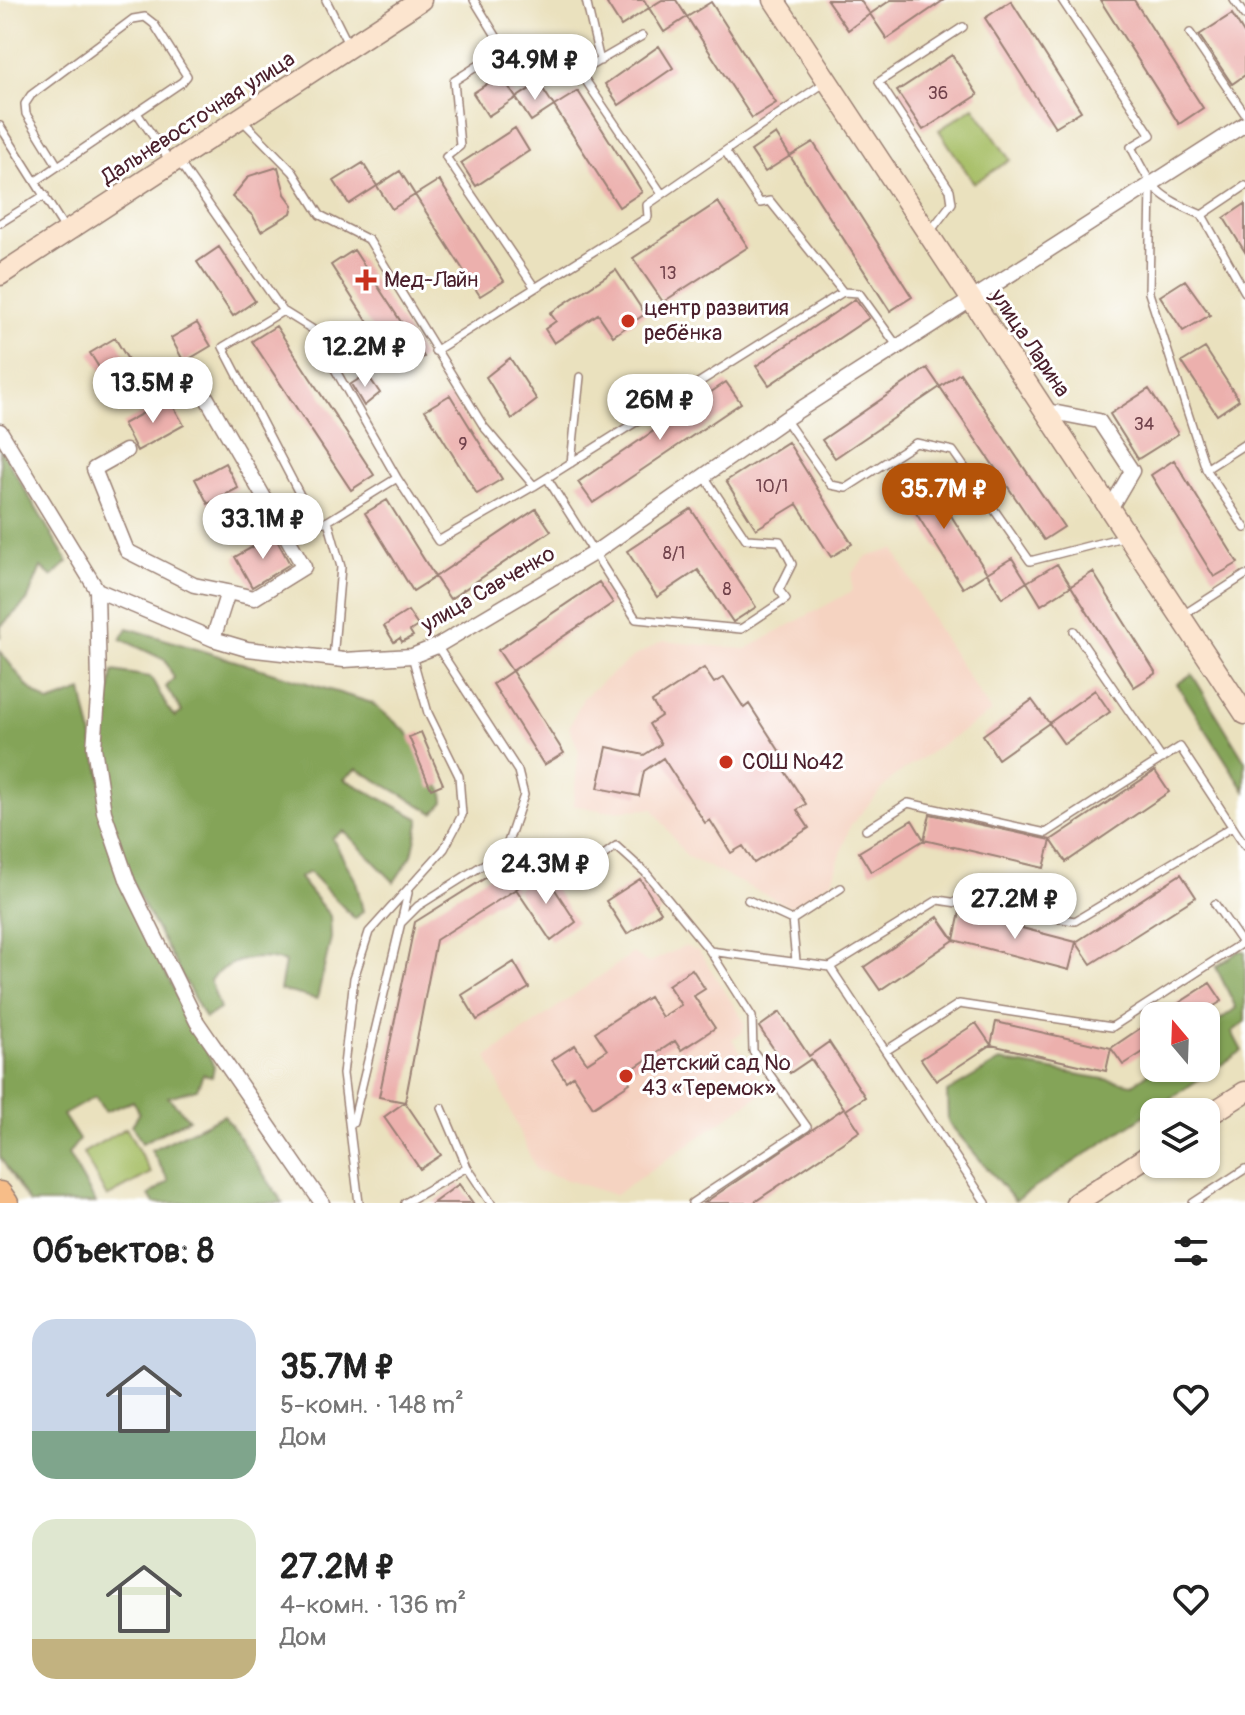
<!DOCTYPE html>
<html lang="ru">
<meta charset="utf-8">
<style>
body{margin:0;font-family:Pangolin,sans-serif;background:#f6f6f6;color:#222;height:100vh;display:flex;flex-direction:column;font-size:30px;white-space:nowrap}
*{box-sizing:border-box;margin:0}
p{font-size:26px;color:#767676}
.icon{flex:none;width:44px;height:44px;fill:none;stroke:currentColor;stroke-width:2;stroke-linecap:round;stroke-linejoin:round}
.map{position:relative;height:1203px;overflow:hidden}
.details{display:flex;flex-direction:column;background:#fff;flex:1}
.details>*{flex:none}
.needle{width:52px;rotate:341deg}
.controls{position:absolute;left:1140px;top:1002px;display:grid;gap:16px}
.controls a{display:grid;place-items:center;width:80px;height:80px;border-radius:16px;background:#fff;box-shadow:0 2px 6px #0004;font-size:40px}
.price{position:absolute;translate:-50% -68px;padding:0 18px;border-radius:28px;background:#fff;color:#222;font-size:26px;line-height:52px;filter:drop-shadow(0 2px 4px #0008)}
.price::after{content:'';position:absolute;left:50%;top:48px;width:24px;height:18px;margin-left:-12px;background:inherit;clip-path:polygon(0 0,100% 0,50% 100%)}
.price.selected{background:#b45309;color:#fff}
ul{padding:0;list-style:none}
li{display:flex;align-items:center;gap:24px;height:200px;padding:0 32px}
li span{display:grid;place-items:center;flex:none;width:224px;height:160px;border-radius:24px;color:#555}
li>.icon{margin-inline-start:auto}
span .icon{width:96px;height:96px;fill:#fffc;stroke-width:1}
li b{font-size:34px}
h2{display:flex;justify-content:space-between;align-items:center;height:96px;padding:0 32px;font-size:34px}
.map>svg:first-child{display:block}
.built{fill:#f5d3c1}
.green{fill:#a5bd63;stroke:#786e47;stroke-width:2}
.forest{fill:#84a459;stroke:#676242;stroke-width:2}
.building{fill:#ecb0ad}
.lines{fill:none;stroke-linecap:round;stroke-linejoin:round}
.lane-casing{stroke:#9a8074;stroke-width:10}
.street-casing{stroke:#9a8074;stroke-width:17}
.secondary-casing{stroke:#9a8074;stroke-width:23}
.primary-casing{stroke:#9a8074;stroke-width:25}
.lane{stroke:#fff;stroke-width:7}
.street{stroke:#fff;stroke-width:14}
.secondary{stroke:#fce5cf;stroke-width:20}
.primary{stroke:#f7bd88;stroke-width:22}
.poi-dot{fill:#c8321e;stroke:#fff;stroke-width:3}
.labels{text-anchor:middle;dominant-baseline:central;stroke-width:6;stroke-linejoin:round;paint-order:stroke}
.number-label{font-size:18px;fill:#72434c}
.street-label{font-size:22px;fill:#4a1f2b;stroke:#fff}
.poi-label{font-size:22px;fill:#4a1f2b;stroke:#fff;text-anchor:start}
</style>
<div class="map">
<svg width="1245" height="1203" viewBox="0 0 1245 1203">
<rect width="100%" height="100%" fill="#fff"/>
<filter id="ink" filterUnits="userSpaceOnUse"><feTurbulence type="fractalNoise" baseFrequency=".0125" numOctaves="2"/><feDisplacementMap in="SourceGraphic" scale="16" xChannelSelector="R" yChannelSelector="G"/><feConvolveMatrix kernelMatrix="1 2 1 2 8 2 1 2 1" color-interpolation-filters="sRGB"/></filter>
<filter id="wash" filterUnits="userSpaceOnUse"><feTurbulence type="fractalNoise" baseFrequency=".006" numOctaves="4" result="noise"/><feDisplacementMap in="SourceGraphic" scale="32" xChannelSelector="R" yChannelSelector="G"/><feGaussianBlur stdDeviation="1.8" result="paint"/><feColorMatrix in="noise" values="0 0 0 0 0 0 0 0 0 0 0 0 0 0 0 0 0 1.4 0 .05"/><feComposite in="paint" operator="in"/></filter>
<g filter="url(#wash)">
<rect width="100%" height="100%" fill="#eae1be"/>
<path class="built" d="M894,549L940,633L991,712L893,777L850,826L832,881L790,907L686,856L653,809L604,811L573,805L579,751L569,727L583,698L604,680L633,657L663,641L746,649L852,591V573L866,557Z
M685,946L699,951L745,1023L742,1033L732,1039L767,1090L615,1195L536,1170L487,1057L633,953L648,963Z"/>
<path class="green" d="M974,107L1010,160L974,183L939,130Z
M126,1128L151,1173L107,1197L83,1153Z"/>
<path class="forest" d="M0,448L68,562L52,577L41,567L27,601L1,626L0,638Z
M128,628L372,703L407,732L443,792L444,802L434,813L357,769L344,779L420,819L412,855L394,882L344,831L332,838L356,881L363,911L355,919L309,872L299,878L330,916L331,938L317,999L280,990L285,962C256,954 231,958 210,980L220,1009L205,1018L138,895L110,825L125,896L214,1066L212,1077L203,1074L197,1089L168,1097L189,1119L142,1143L132,1125L139,1114L133,1101L105,1112L95,1097L63,1115L79,1140L68,1154L96,1203H29L0,1157V651L28,687L49,703L82,691L105,797L100,758L113,671L150,677C161,691 163,706 175,717L182,712L166,687L174,678L165,660L121,639Z
M1192,674L1245,761V791L1177,684Z
M1239,951H1245V1022L1232,1032L1242,1051L1015,1201L948,1122L947,1092L1000,1061L1133,1084L1155,1068H1206V1030L1236,1008L1216,967Z
M224,1115L283,1203H154L149,1195L169,1181L151,1150Z"/>
<g id="blocks">
<path class="building" d="M612,0H644L649,8L621,26L607,4Z
M662,0H676L687,17L664,32L649,8Z
M827,0H860L870,14L848,30Z
M891,0H944L887,39L870,14Z
M1100,0H1134L1203,108L1179,124Z
M1011,1L1081,111L1055,127L985,18Z
M711,2L776,103L752,118L687,17Z
M1232,14L1245,35V75L1232,84L1199,35Z
M659,46L673,68L619,105L605,84Z
M952,55L978,95L923,130L897,91Z
M501,75L516,98L488,116L473,93Z
M539,83L554,106L531,121L516,98Z
M578,91L642,192L619,207L554,106Z
M515,128L529,151L476,186L461,163Z
M776,134L790,156L765,172L751,151Z
M813,142L912,297L890,311L790,156Z
M363,163L377,186L349,204L334,181Z
M278,167L285,194L293,205L291,213L261,231L253,216L232,197L249,176Z
M400,171L415,195L392,209L377,186Z
M439,180L504,281L480,296L415,195Z
M718,202L748,247L663,302L633,258Z
M1245,204V252L1224,218Z
M219,247L255,301L233,316L197,262Z
M354,250L424,357L400,372L331,265Z
M616,270L645,314L613,336L598,314L554,343L545,329L556,321L550,313Z
M1185,280L1210,315L1183,331L1160,296Z
M855,299L869,318L769,385L756,366Z
M197,323L211,346L184,362L171,338Z
M276,326L374,475L351,490L252,341Z
M115,338L130,363L105,377L90,353Z
M1205,348L1239,400L1217,415L1182,362Z
M510,358L537,400L512,419L486,377Z
M927,368L940,387L835,458L822,440Z
M960,373L1064,527L1044,540L940,387Z
M367,374L380,393L364,406L351,384Z
M726,382L741,403L593,503L578,482Z
M1149,389L1178,434L1138,459L1110,414Z
M450,395L502,479L477,494L425,410Z
M169,399L184,425L137,451L123,424Z
M788,442L852,544L831,557L797,504L756,529L726,481Z
M1174,460L1238,563L1214,577L1151,475Z
M225,463L238,488L208,504L195,479Z
M925,474L987,573L963,588L901,489Z
M387,500L435,577L413,591L365,513Z
M536,509L551,531L450,599L435,577Z
M691,509L756,607L733,622L698,570L657,597L627,551Z
M274,535L290,564L252,587L235,557Z
M1012,558L1027,582L1002,598L987,573Z
M1057,564L1071,586L1041,605L1027,582Z
M1093,572L1156,673L1134,687L1071,586Z
M599,582L613,603L512,671L498,650Z
M408,611L418,626L410,631L413,636L402,642L400,638L394,642L384,626Z
M704,668L714,683L724,677L744,708L749,704L789,766L784,770L806,804L797,810L809,828L754,863L743,846L731,853L710,820L705,823L663,758L644,771L639,796L598,788L607,747L644,755L661,744L649,724L661,716L652,702Z
M512,671L564,753L544,765L493,684Z
M1095,690L1110,712L1064,744L1049,723Z
M1032,700L1049,723L998,759L983,735Z
M421,732L443,784L431,789L409,737Z
M1155,771L1169,792L1066,862L1051,840Z
M930,814L1051,840L1044,868L924,840Z
M912,820L924,840L871,872L859,852Z
M503,867L516,889L436,940L405,1102L379,1097L415,922Z
M543,871L576,922L551,941L516,889Z
M1181,874L1196,897L1091,964L1076,942Z
M640,879L661,912L627,934L606,901Z
M960,912L1076,942L1069,970L954,940Z
M938,917L954,940L880,990L864,967Z
M514,962L529,988L477,1020L462,995Z
M692,969L705,989L694,996L715,1028L681,1050L675,1041L625,1074L630,1083L593,1107L573,1076L566,1081L552,1060L575,1045L587,1063L607,1050L595,1032L649,997L662,1017L681,1005L668,985Z
M1210,983L1222,1001L1198,1016H1159Z
M780,1012L809,1056L829,1042L865,1097L846,1110L860,1131L753,1203H704L844,1108L811,1059L790,1073L759,1027Z
M1154,1019V1045L1123,1065L1111,1048Z
M996,1022L1111,1048L1106,1071L991,1045Z
M976,1023L991,1045L936,1081L921,1059Z
M405,1102L441,1155L420,1169L384,1117Z
M459,1184L473,1203H433Z"/>
</g>
</g>
<g filter="url(#ink)">
<use href="#blocks" fill-opacity="0" stroke="#9a8074" stroke-width="2"/>
<g class="lines">
<defs>
<path id="lane" d="M326,0L348,44
M474,0L504,49L454,81L460,146L446,157L535,288
M586,0L600,61
M1062,0L1151,135L1131,147C1154,192 1156,195 1202,215L1245,292
M1234,0L1245,16
M1190,33L1245,114
M504,49L580,72L662,194
M580,72L642,36
M827,81L725,151L760,203L770,201L843,292
M137,113L170,161
M241,119L293,172L320,215L369,240L484,427L534,486
M0,126L65,229
M179,162L283,311L223,347L315,524L328,521L397,478
M36,181L182,82L187,76L154,24L145,17L133,19L31,95L25,104L26,114L58,166
M1151,186L1149,293L1206,469L1245,528
M1202,215L1245,186
M0,223L45,195
M929,233L952,203L950,190L879,82L963,27
M283,311L312,329L397,478L438,541L534,486L843,292L859,293L898,347
M435,351L648,217L647,205L725,151
M785,419L831,485L846,488L916,443L953,451L1030,561L1123,537
M571,463L580,377
M1206,469L1245,444
M547,478L636,619L741,629L786,599L779,590L792,564L780,541L746,539L704,476
M328,521L341,567L333,659
M1183,615L1245,575
M1074,631L1162,759
M437,646L518,771L524,795L505,851L585,869L616,846L646,873L710,951L752,1017L753,1051L807,1127L692,1203
M866,830L908,803L1046,833L1180,747L1245,846
M748,900L792,920
M402,922L418,906L505,851
M710,951L830,967L986,1203
M796,961L792,920L841,888
M830,967L938,900L1075,921L1232,827
M887,1050L959,1004L1112,1027L1242,943L1215,904
M442,1108L467,1167
M353,1123L408,893
M359,1203L343,1074L354,978L369,932L444,849L462,815L459,776L428,713L412,656
M405,1203L467,1167L491,1203
M1193,1203L1245,1169"/>
<path id="street" d="M194,376L304,567L254,598L228,592
M1047,411L1099,421L1132,471L1111,507
M0,431L97,590L213,639L247,649L344,660L412,656L437,646L594,553L785,419L1245,124
M126,451L94,469L127,551L194,585L228,592L213,639
M97,590L99,686L94,747L104,812L128,882L197,1022L322,1203"/>
<path id="secondary" d="M774,0L1245,714
M0,275L421,0
M1206,1117L1245,1092
M1076,1203L1154,1152"/>
<path id="primary" d="M0,1193L7,1203"/>
</defs>
<use href="#lane" class="lane-casing"/>
<use href="#street" class="street-casing"/>
<use href="#secondary" class="secondary-casing"/>
<use href="#primary" class="primary-casing"/>
<use href="#lane" class="lane"/>
<use href="#street" class="street"/>
<use href="#secondary" class="secondary"/>
<use href="#primary" class="primary"/>
</g>
</g>
<g class="poi-dot">
<path d="M362 268h8v8h8v8h-8v8h-8v-8h-8v-8h8z"/>
<circle cx="628" cy="321" r="8"/>
<circle cx="726" cy="762" r="8"/>
<circle cx="626" cy="1076" r="8"/>
</g>
<g class="labels">
<g class="number-label">
<text x="938" y="93">36</text>
<text x="668" y="273">13</text>
<text x="1144" y="424">34</text>
<text x="463" y="444">9</text>
<text x="772" y="486">10/1</text>
<text x="674" y="553">8/1</text>
<text x="727" y="589">8</text>
</g>
<g class="street-label">
<text transform="translate(198 118) rotate(-33)">Дальневосточная улица</text>
<text transform="translate(1030 343) rotate(56)">улица Ларина</text>
<text transform="translate(488 589) rotate(-30)">улица Савченко</text>
</g>
<g class="poi-label">
<text x="384" y="280">Мед-Лайн</text>
<text x="644" y="308">центр развития<tspan x="644" dy="25">ребёнка</tspan></text>
<text x="742" y="762">СОШ №42</text>
<text x="642" y="1063">Детский сад №<tspan x="642" dy="25">43 «Теремок»</tspan></text>
</g>
</g>
</svg>
<div class="controls">
<a><svg class="needle" viewBox="-14 -14 28 28"><path d="M0-13l5 13h-10z" fill="#e53935"/><path d="M0 13l5-13h-10z" fill="#767676"/></svg></a>
<a><svg class="icon" aria-label="layers" viewBox="0 0 24 24"><path d="M12 4l9 5-9 5-9-5zM3 14l9 5 9-5"/></svg></a>
</div>
<b class="price" style="left:535px;top:102px">34.9M ₽</b>
<b class="price" style="left:365px;top:389px">12.2M ₽</b>
<b class="price" style="left:153px;top:425px">13.5M ₽</b>
<b class="price" style="left:660px;top:442px">26M ₽</b>
<b class="price selected" style="left:944px;top:531px">35.7M ₽</b>
<b class="price" style="left:263px;top:561px">33.1M ₽</b>
<b class="price" style="left:546px;top:906px">24.3M ₽</b>
<b class="price" style="left:1015px;top:941px">27.2M ₽</b>
</div>
<section class="details">
<h2>Объектов: 8<svg class="icon" aria-label="filters" viewBox="0 0 24 24"><path d="M4 7h16M4 17h16"/><circle cx="9" cy="7" r="2"/><circle cx="15" cy="17" r="2"/></svg></h2>
<ul>
<li><span style="background:linear-gradient(#c9d6e8 70%,#7fa58c 0)"><svg class="icon" aria-label="home" viewBox="0 0 24 24"><path d="M3 11l9-7 9 7M6 9v11h12V9"/></svg></span><div><b>35.7M ₽</b><p>5-комн. · 148 m²</p><p>Дом</p></div><svg class="icon" aria-label="heart" viewBox="0 0 24 24"><path d="M12 20l-8-8c-3-5 5-10 8-4 3-6 11-1 8 4z"/></svg></li>
<li><span style="background:linear-gradient(#dfe7d0 75%,#c2b280 0)"><svg class="icon" aria-label="home" viewBox="0 0 24 24"><path d="M3 11l9-7 9 7M6 9v11h12V9"/></svg></span><div><b>27.2M ₽</b><p>4-комн. · 136 m²</p><p>Дом</p></div><svg class="icon" aria-label="heart" viewBox="0 0 24 24"><path d="M12 20l-8-8c-3-5 5-10 8-4 3-6 11-1 8 4z"/></svg></li>
</ul>
</section>
